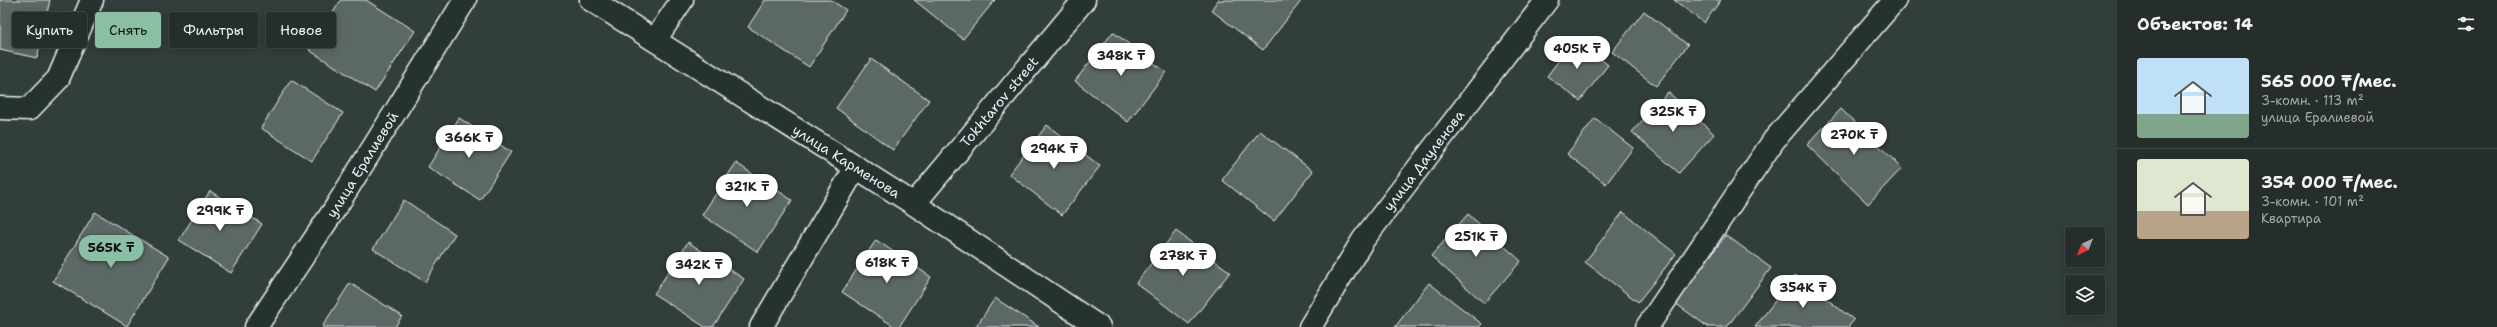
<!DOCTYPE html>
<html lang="ru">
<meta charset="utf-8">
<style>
body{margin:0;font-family:"Shantell Sans",sans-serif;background:#323a37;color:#f1f3f6;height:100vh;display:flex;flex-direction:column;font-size:15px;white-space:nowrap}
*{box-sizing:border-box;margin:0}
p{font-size:13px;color:#a4a8a9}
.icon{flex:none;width:22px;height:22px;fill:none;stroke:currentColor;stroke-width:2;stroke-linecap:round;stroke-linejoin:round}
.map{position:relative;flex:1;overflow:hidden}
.sheet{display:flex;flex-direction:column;background:#262e2b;width:380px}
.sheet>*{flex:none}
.guide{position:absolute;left:12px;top:12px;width:380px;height:36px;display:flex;gap:8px}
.needle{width:26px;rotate:223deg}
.buttons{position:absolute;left:2065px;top:227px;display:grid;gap:8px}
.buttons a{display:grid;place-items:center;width:40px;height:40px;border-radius:4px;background:#262e2b;box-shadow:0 2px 10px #0003,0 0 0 1px #424a47;font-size:20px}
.price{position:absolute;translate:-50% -34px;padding:0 9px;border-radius:14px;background:#fff;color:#222;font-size:13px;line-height:26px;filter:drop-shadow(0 1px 2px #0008)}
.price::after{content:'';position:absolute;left:50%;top:24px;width:12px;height:9px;margin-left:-6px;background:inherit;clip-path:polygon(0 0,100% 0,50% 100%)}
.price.current{background:#8abfa5;color:#111}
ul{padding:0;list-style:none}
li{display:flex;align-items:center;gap:12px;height:100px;padding:0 20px}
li+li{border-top:1px solid #424a47}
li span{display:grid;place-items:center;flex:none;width:112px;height:80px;border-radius:4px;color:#555}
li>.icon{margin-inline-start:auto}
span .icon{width:48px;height:48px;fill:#fffc;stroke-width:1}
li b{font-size:17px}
h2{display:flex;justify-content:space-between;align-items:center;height:48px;padding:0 20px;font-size:17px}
.tag{padding:0 14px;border-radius:4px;background:#262e2b;box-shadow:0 2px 10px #0003,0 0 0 1px #424a47;font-size:14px;line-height:36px}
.tag.current{background:#8abfa5;color:#111}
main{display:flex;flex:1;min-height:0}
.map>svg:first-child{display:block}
.building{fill:#5c6865;stroke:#e8f1f8}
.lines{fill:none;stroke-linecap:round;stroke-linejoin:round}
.street-casing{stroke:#e8f1f8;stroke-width:25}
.street{stroke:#26332d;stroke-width:22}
.labels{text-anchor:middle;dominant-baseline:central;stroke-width:4;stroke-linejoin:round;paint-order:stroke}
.street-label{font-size:14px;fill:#e8f1f8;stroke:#26332d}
</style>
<main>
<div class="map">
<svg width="2117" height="327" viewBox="0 0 2117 327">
<rect width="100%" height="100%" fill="#323e39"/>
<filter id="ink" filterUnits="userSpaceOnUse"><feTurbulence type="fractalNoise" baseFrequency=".025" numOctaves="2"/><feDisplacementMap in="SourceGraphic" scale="8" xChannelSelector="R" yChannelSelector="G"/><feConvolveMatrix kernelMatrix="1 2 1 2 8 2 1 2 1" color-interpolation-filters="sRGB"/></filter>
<g filter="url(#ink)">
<path class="building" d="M0,0H50L37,58L0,50Z
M341,0H366L415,31L375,92L309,50Z
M765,0H831L846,10L809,67L748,27Z
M914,0H995L963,39Z
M1218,0H1300L1301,1L1263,50L1211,10Z
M1674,0H1721L1704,23Z
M1644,11L1688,45L1656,86L1612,52Z
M1113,32L1166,72L1128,122L1075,81Z
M1575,39L1608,65L1580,101L1547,76Z
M871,59L929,100L893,150L836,108Z
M291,80L343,113L312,161L261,128Z
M1668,92L1714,134L1679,173L1632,132Z
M1841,109L1902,168L1868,204L1807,145Z
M459,118L511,152L480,200L428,167Z
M1595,118L1633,148L1606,184L1567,154Z
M1047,125L1100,166L1062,215L1009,174Z
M1260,131L1313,171L1274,221L1222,180Z
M736,163L792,200L758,252L702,215Z
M210,191L262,224L231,273L179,240Z
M404,200L455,234L425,282L373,249Z
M95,212L169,257L127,326L53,281Z
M1623,212L1676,254L1638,302L1585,262Z
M1468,214L1521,261L1484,303L1431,256Z
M1176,231L1230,272L1189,324L1136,283Z
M1726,235L1771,268L1727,327H1708L1675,303Z
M876,240L931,277L899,327H895L842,292Z
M688,242L744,279L713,327H705L654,294Z
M1795,275L1854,320L1848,327H1755Z
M350,283L402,316L395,327H322Z
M1429,283L1482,324L1479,327H1395Z
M995,298L1039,327H976Z"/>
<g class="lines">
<defs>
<g id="street">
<path id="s1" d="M591,0L914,204L1099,327"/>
<path d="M655,40L682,0"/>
<path d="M0,108L29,109L58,79L92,0"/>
<path id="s2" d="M914,204L1084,0"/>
<path id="s3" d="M256,327L336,207L465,0"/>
<path d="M761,327L856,167"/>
<path id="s4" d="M1310,327L1363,240L1547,0"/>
<path d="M1647,327L1774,140L1895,0"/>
</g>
</defs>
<use href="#street" class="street-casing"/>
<use href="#street" class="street"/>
</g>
</g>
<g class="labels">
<g class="street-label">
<text stroke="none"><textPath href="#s2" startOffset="133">Tokhtarov street</textPath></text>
<text stroke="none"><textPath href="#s4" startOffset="202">улица Дауленова</textPath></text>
<text stroke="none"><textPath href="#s1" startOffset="302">улица Карменова</textPath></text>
<text stroke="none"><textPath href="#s3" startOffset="194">улица Ералиевой</textPath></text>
</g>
</g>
</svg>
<div class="buttons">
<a><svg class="needle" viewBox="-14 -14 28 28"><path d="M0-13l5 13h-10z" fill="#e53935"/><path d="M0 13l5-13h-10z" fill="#a4a8a9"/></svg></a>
<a><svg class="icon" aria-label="layers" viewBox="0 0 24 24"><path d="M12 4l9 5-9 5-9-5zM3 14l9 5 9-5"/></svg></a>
</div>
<b class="price" style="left:1577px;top:70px">405K ₸</b>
<b class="price" style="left:1121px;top:77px">348K ₸</b>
<b class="price" style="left:1673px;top:133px">325K ₸</b>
<b class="price" style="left:1854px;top:156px">270K ₸</b>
<b class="price" style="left:469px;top:159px">366K ₸</b>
<b class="price" style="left:1054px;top:170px">294K ₸</b>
<b class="price" style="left:747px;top:208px">321K ₸</b>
<b class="price" style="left:220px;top:232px">299K ₸</b>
<b class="price" style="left:1476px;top:258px">251K ₸</b>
<b class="price current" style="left:111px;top:269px">565K ₸</b>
<b class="price" style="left:1183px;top:277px">278K ₸</b>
<b class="price" style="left:887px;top:284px">618K ₸</b>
<b class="price" style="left:699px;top:286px">342K ₸</b>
<b class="price" style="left:1803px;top:309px">354K ₸</b>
<div class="guide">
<a class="tag">Купить</a>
<a class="tag current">Снять</a>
<a class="tag">Фильтры</a>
<a class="tag">Новое</a>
</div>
</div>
<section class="sheet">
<h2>Объектов: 14<svg class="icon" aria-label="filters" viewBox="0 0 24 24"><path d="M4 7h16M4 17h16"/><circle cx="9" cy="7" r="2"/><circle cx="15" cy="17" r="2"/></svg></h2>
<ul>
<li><span style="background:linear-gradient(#bfe0f5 70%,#7fa58c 0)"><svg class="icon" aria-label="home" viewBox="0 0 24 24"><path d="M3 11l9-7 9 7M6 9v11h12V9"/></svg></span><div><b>565 000 ₸/мес.</b><p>3-комн. · 113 m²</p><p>улица Ералиевой</p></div></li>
<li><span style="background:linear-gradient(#dfe7d0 65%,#b9a48a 0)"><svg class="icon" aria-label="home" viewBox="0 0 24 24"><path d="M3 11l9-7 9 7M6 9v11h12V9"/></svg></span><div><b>354 000 ₸/мес.</b><p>3-комн. · 101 m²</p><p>Квартира</p></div></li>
</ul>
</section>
</main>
